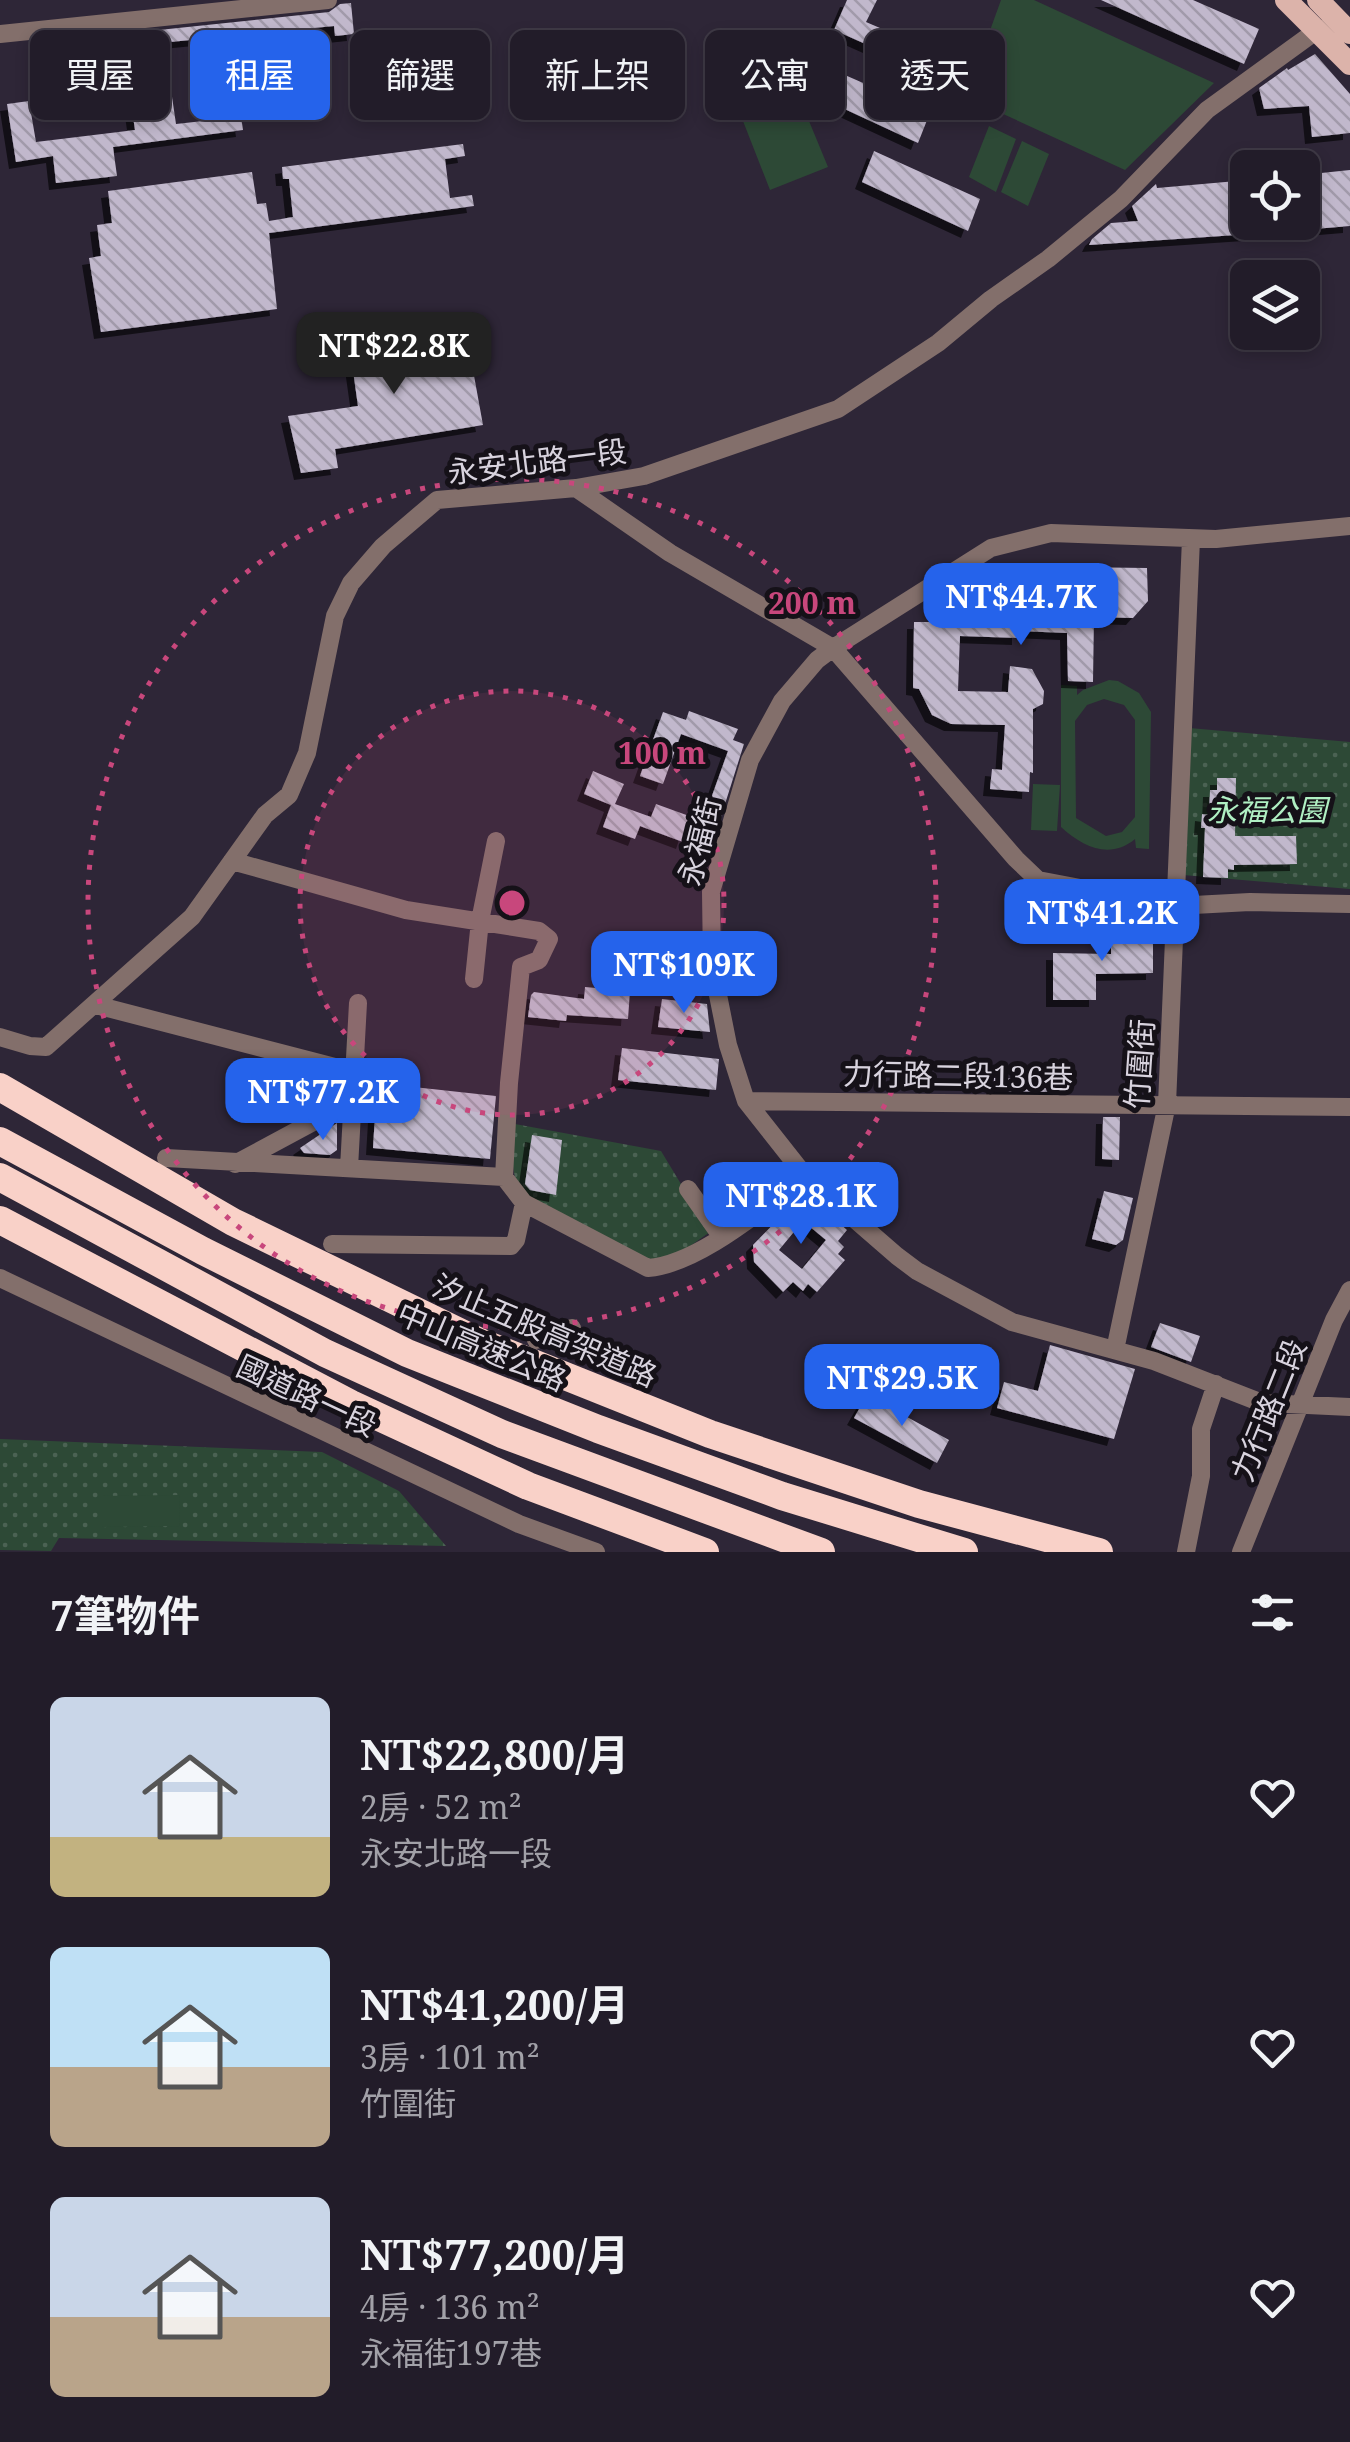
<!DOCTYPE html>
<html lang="zh-TW">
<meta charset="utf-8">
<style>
body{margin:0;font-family:"Noto Serif","Noto Sans TC",serif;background:#2e2935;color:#f1f3f6;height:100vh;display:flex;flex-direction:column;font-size:38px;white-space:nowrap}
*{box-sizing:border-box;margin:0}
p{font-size:32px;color:#a2a1a8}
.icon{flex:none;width:55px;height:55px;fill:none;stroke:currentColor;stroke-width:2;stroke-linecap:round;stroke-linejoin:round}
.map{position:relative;height:1552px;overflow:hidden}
.side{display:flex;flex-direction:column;background:#221c29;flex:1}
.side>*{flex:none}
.banner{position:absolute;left:30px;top:30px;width:1290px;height:90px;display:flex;gap:20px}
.buttons{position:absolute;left:1230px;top:150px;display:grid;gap:20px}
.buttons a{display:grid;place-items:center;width:90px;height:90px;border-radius:15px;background:#221c29;box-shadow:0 5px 15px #0003,0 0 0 2px #3f3a46;font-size:50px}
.price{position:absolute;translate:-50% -85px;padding:0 22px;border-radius:20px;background:#2563eb;color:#fff;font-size:32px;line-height:65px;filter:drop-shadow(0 2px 5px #0008)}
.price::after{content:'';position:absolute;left:50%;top:60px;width:30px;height:22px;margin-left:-15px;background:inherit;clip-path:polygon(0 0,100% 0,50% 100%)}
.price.current{background:#222;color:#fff}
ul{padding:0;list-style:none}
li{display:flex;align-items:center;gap:30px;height:250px;padding:0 50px}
li span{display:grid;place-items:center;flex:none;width:280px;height:200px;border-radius:15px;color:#555}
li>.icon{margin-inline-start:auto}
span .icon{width:120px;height:120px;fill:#fffc;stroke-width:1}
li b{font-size:42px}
h2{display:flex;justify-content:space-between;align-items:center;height:120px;padding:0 50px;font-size:42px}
.tag{padding:0 35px;border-radius:15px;background:#221c29;box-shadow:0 5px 15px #0003,0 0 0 2px #3f3a46;font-size:35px;line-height:90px}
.tag.current{background:#2563eb;color:#fff}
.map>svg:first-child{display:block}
.green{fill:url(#green-dots)}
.pitch{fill:#2d4936;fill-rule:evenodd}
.building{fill:url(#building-back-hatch);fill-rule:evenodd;filter:url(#shadow)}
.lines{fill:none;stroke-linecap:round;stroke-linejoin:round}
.minor{stroke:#836f6b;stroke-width:18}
.major{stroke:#dcb3aa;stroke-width:22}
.highway{stroke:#f9d1c8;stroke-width:28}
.ring{fill:none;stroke:#c8477c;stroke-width:5;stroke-dasharray:5 10}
.labels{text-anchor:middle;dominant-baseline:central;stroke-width:10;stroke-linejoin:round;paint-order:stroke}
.street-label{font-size:30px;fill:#d8d3de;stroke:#151118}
.park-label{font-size:30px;font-style:italic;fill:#b0efc3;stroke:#151118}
.centre{fill:#c8477c;stroke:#151118;stroke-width:5}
.ring-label{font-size:30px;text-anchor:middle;font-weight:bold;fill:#c8477c;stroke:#151118;stroke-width:10;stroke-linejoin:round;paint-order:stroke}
</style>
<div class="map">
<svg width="1350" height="1552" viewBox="0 0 1350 1552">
<defs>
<pattern id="green-dots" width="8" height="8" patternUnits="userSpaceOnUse" patternTransform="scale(2.5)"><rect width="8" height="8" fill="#2d4936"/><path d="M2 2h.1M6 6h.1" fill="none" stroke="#4b6253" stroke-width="1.8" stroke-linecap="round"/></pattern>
<pattern id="building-back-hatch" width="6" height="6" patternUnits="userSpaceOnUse" patternTransform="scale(2.5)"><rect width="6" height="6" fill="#c1b8cc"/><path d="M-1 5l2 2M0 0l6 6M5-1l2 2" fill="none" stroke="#a19aaa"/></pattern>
<filter id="shadow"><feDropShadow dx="-7" dy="7" stdDeviation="0" flood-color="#0009"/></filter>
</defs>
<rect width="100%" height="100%" fill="#2e2637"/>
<path class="green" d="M1189,728L1350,742V889L1183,875Z
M515,1124L661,1151L710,1232L666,1263L648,1261L522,1194C509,1171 512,1149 515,1124Z
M0,1439L322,1452L399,1491L446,1546L59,1538L51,1551L0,1550Z"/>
<path class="pitch" d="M1001,0H1034L1214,83L1125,170L966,97Z
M790,75L828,167L770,190L734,98Z
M989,126L1016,139L996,192L969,177Z
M1022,141L1049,154L1028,206L1001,192Z
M1109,680L1118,681L1139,693L1151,712L1149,849L1136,848L1135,839C1110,860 1083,847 1061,827V685L1077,686V695L1083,690ZM1104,699L1124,705L1135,720V817L1122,832L1106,836L1076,818L1075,721L1087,705Z
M1033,784L1060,785L1057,831L1031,830Z
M179,1495L180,1526L102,1527V1496Z"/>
<path class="building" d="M847,0H877L866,22L880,28L870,46L834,30Z
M1101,0H1193L1259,29L1244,64Z
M351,3L354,34L335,36L334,26L160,43L159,30L329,12L340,4Z
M130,33L134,64L110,67L108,50L69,54L71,69L50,71L46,42Z
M812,48L841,62L838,72L909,103L913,91L935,100L918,143L810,93L815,82L802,76Z
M1315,54L1350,94V133L1312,137L1309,106L1264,109L1259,88L1287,68L1288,70Z
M241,74L245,101L239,102L243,130L113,147L117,176L56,183L53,156L16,162L7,104L29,101L36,142L135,130L129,89L170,83L176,124L230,118L225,76Z
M463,144L465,156L445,159L450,198L472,195L474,206L269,233L277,309L101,332L89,258L101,256L97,225L112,223L108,191L252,172L257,204L266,203L269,221L293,217L289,179H283L282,167Z
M874,151L980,199L968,231L862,182Z
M1350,170V226L1302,230V175Z
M1248,180V222H1296V231L1089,245L1092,239L1111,223L1138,221L1132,206L1156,184L1157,188Z
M457,328L460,350L469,348L483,425L335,449L338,468L301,473L288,416L358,406L349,342Z
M1003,566L1147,568L1148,601L1133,618L1094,617L1093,682L1068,681L1067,633L1019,631V638L960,636L958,691L1008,692L1010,666L1032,669L1044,691L1043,704L1033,709V773L1030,772L1029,792L990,789L992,769L1002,770L1005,725L951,724L932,715L919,689L913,688L914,622H939L940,605H965V596L1003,598Z
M689,711L738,729L733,740L744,744L713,842L686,833L683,842L640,826L635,839L603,827L611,805L584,794L593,771L624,784L615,804L651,817L656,804L703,821L728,751L681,734L663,784L640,776L663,712L686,720Z
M1217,778H1236L1235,836H1296L1297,864L1234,865V870L1228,869V878L1203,877L1205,828H1201L1202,814L1209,815L1210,790H1217Z
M1111,929H1153V973L1096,974V1000H1053V953L1111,954Z
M585,987L630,991L628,1019L567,1015L566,1021L528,1017L531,995L534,992L584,999Z
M662,999L707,1004L710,1032L658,1027Z
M622,1048L719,1059L716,1090L618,1080Z
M1035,1069H1060V1092L993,1091L994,1078L1034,1079Z
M377,1083L496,1096L490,1159L373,1148Z
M1103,1117H1120L1119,1160L1102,1159Z
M337,1123V1150L330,1155L304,1153L300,1148Z
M532,1135L562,1140L556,1195L530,1190L525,1184Z
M1104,1191L1133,1198L1123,1240L1116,1245L1092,1239Z
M800,1197H810L847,1230L838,1241L844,1247L838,1254L845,1260L817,1292L808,1284L803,1291L793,1282L783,1292L754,1262L753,1245ZM803,1221L826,1240L802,1269L779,1250Z
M1160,1323L1200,1336L1191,1362L1151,1347Z
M1050,1345L1135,1369L1114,1439L997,1408L1004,1382L1038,1391Z
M867,1395L949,1440L937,1463L854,1418Z"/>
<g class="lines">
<path class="minor" d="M0,34L328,0
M576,488L670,553L833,648L1016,859L1038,880L1175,906L1250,902L1350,904
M1350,526L1216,539L1051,533L991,548L833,648L817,660L782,701L750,760L711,892L712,965L728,1045L746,1101L806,1177L897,1256L917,1271L1012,1322L1154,1361L1262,1403L1350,1407
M232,861L406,910L539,931L549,939L539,960L521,967L509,1083L504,1177L524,1203L648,1268C699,1264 764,1207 806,1177
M474,979L480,921L496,841
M96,1005L354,1072
M0,1037L30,1046L46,1047L192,917L265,815L289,795L307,753L335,616L351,583L383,546L437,500L576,488L644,476L838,409L938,343L991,299L1048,259L1121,199L1207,110L1316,31L1327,28
M746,1101L1350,1107
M166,1158L504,1177
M235,1164L352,1101
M349,1168L358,1003
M688,1189L721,1236
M332,1244L511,1246L516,1240L524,1203
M0,1278L519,1524L596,1552
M536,1340L572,1328
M1115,1350L1167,1104L1191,539
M1186,1552L1201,1476V1429L1216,1384
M1241,1552L1334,1320L1350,1290"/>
<path class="major" d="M1286,0L1350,64
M1318,0L1350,33"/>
<path class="highway" d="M0,1087L233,1222L480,1342L710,1434L919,1504L1099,1552
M0,1141L203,1251L407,1353L598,1429L782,1496L964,1552
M0,1177L325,1353L502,1434L821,1552
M0,1220L351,1404L528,1486L705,1552"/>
</g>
<circle cx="512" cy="903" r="212" fill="#c8477c" fill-opacity=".12"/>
<g class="ring">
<circle cx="512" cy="903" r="212"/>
<circle cx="512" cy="903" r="424"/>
</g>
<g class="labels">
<g class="street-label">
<text transform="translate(537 461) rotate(-7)">永安北路一段</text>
<text transform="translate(699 841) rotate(-76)">永福街</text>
<text transform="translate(1139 1064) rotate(-86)">竹圍街</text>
<text transform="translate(958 1075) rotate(1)">力行路二段136巷</text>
<text transform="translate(545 1330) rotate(23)">汐止五股高架道路</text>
<text transform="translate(482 1346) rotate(23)">中山高速公路</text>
<text transform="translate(307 1395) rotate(25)">國道路一段</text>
<text transform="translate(1268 1410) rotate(-68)">力行路二段</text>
</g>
<g class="park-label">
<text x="1267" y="809">永福公園</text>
</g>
</g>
<circle cx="512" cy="903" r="15" class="centre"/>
<g class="ring-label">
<text x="812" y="614">200 m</text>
<text x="662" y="764">100 m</text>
</g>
</svg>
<div class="buttons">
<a><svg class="icon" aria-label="locate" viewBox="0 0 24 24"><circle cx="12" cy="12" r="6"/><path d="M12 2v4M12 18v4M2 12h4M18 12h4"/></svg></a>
<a><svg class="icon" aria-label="layers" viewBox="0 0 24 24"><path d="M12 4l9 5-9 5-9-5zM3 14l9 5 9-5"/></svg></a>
</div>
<b class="price current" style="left:394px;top:397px">NT$22.8K</b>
<b class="price" style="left:1021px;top:648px">NT$44.7K</b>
<b class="price" style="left:1102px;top:964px">NT$41.2K</b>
<b class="price" style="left:684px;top:1016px">NT$109K</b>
<b class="price" style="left:323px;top:1143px">NT$77.2K</b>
<b class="price" style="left:801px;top:1247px">NT$28.1K</b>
<b class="price" style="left:902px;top:1429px">NT$29.5K</b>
<div class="banner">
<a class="tag">買屋</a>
<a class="tag current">租屋</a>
<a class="tag">篩選</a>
<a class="tag">新上架</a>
<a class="tag">公寓</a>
<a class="tag">透天</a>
</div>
</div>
<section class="side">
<h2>7筆物件<svg class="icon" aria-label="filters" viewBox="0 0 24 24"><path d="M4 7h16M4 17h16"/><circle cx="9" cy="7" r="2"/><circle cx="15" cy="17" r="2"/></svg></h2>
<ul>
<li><span style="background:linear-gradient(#c9d6e8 70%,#c2b280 0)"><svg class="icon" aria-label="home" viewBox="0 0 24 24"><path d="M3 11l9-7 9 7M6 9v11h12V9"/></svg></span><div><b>NT$22,800/月</b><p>2房 · 52 m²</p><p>永安北路一段</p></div><svg class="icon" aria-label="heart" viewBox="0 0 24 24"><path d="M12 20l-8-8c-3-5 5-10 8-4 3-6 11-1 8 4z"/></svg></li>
<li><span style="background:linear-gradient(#bfe0f5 60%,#b9a48a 0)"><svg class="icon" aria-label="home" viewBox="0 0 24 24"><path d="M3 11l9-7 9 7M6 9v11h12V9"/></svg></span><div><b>NT$41,200/月</b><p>3房 · 101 m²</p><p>竹圍街</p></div><svg class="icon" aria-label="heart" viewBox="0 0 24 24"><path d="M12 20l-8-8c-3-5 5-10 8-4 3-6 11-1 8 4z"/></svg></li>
<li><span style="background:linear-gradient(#c9d6e8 60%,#b9a48a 0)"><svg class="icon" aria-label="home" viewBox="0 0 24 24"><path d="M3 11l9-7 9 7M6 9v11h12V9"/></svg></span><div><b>NT$77,200/月</b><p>4房 · 136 m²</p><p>永福街197巷</p></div><svg class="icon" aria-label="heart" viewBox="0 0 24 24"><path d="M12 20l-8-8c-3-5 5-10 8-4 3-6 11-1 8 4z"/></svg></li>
</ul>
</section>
